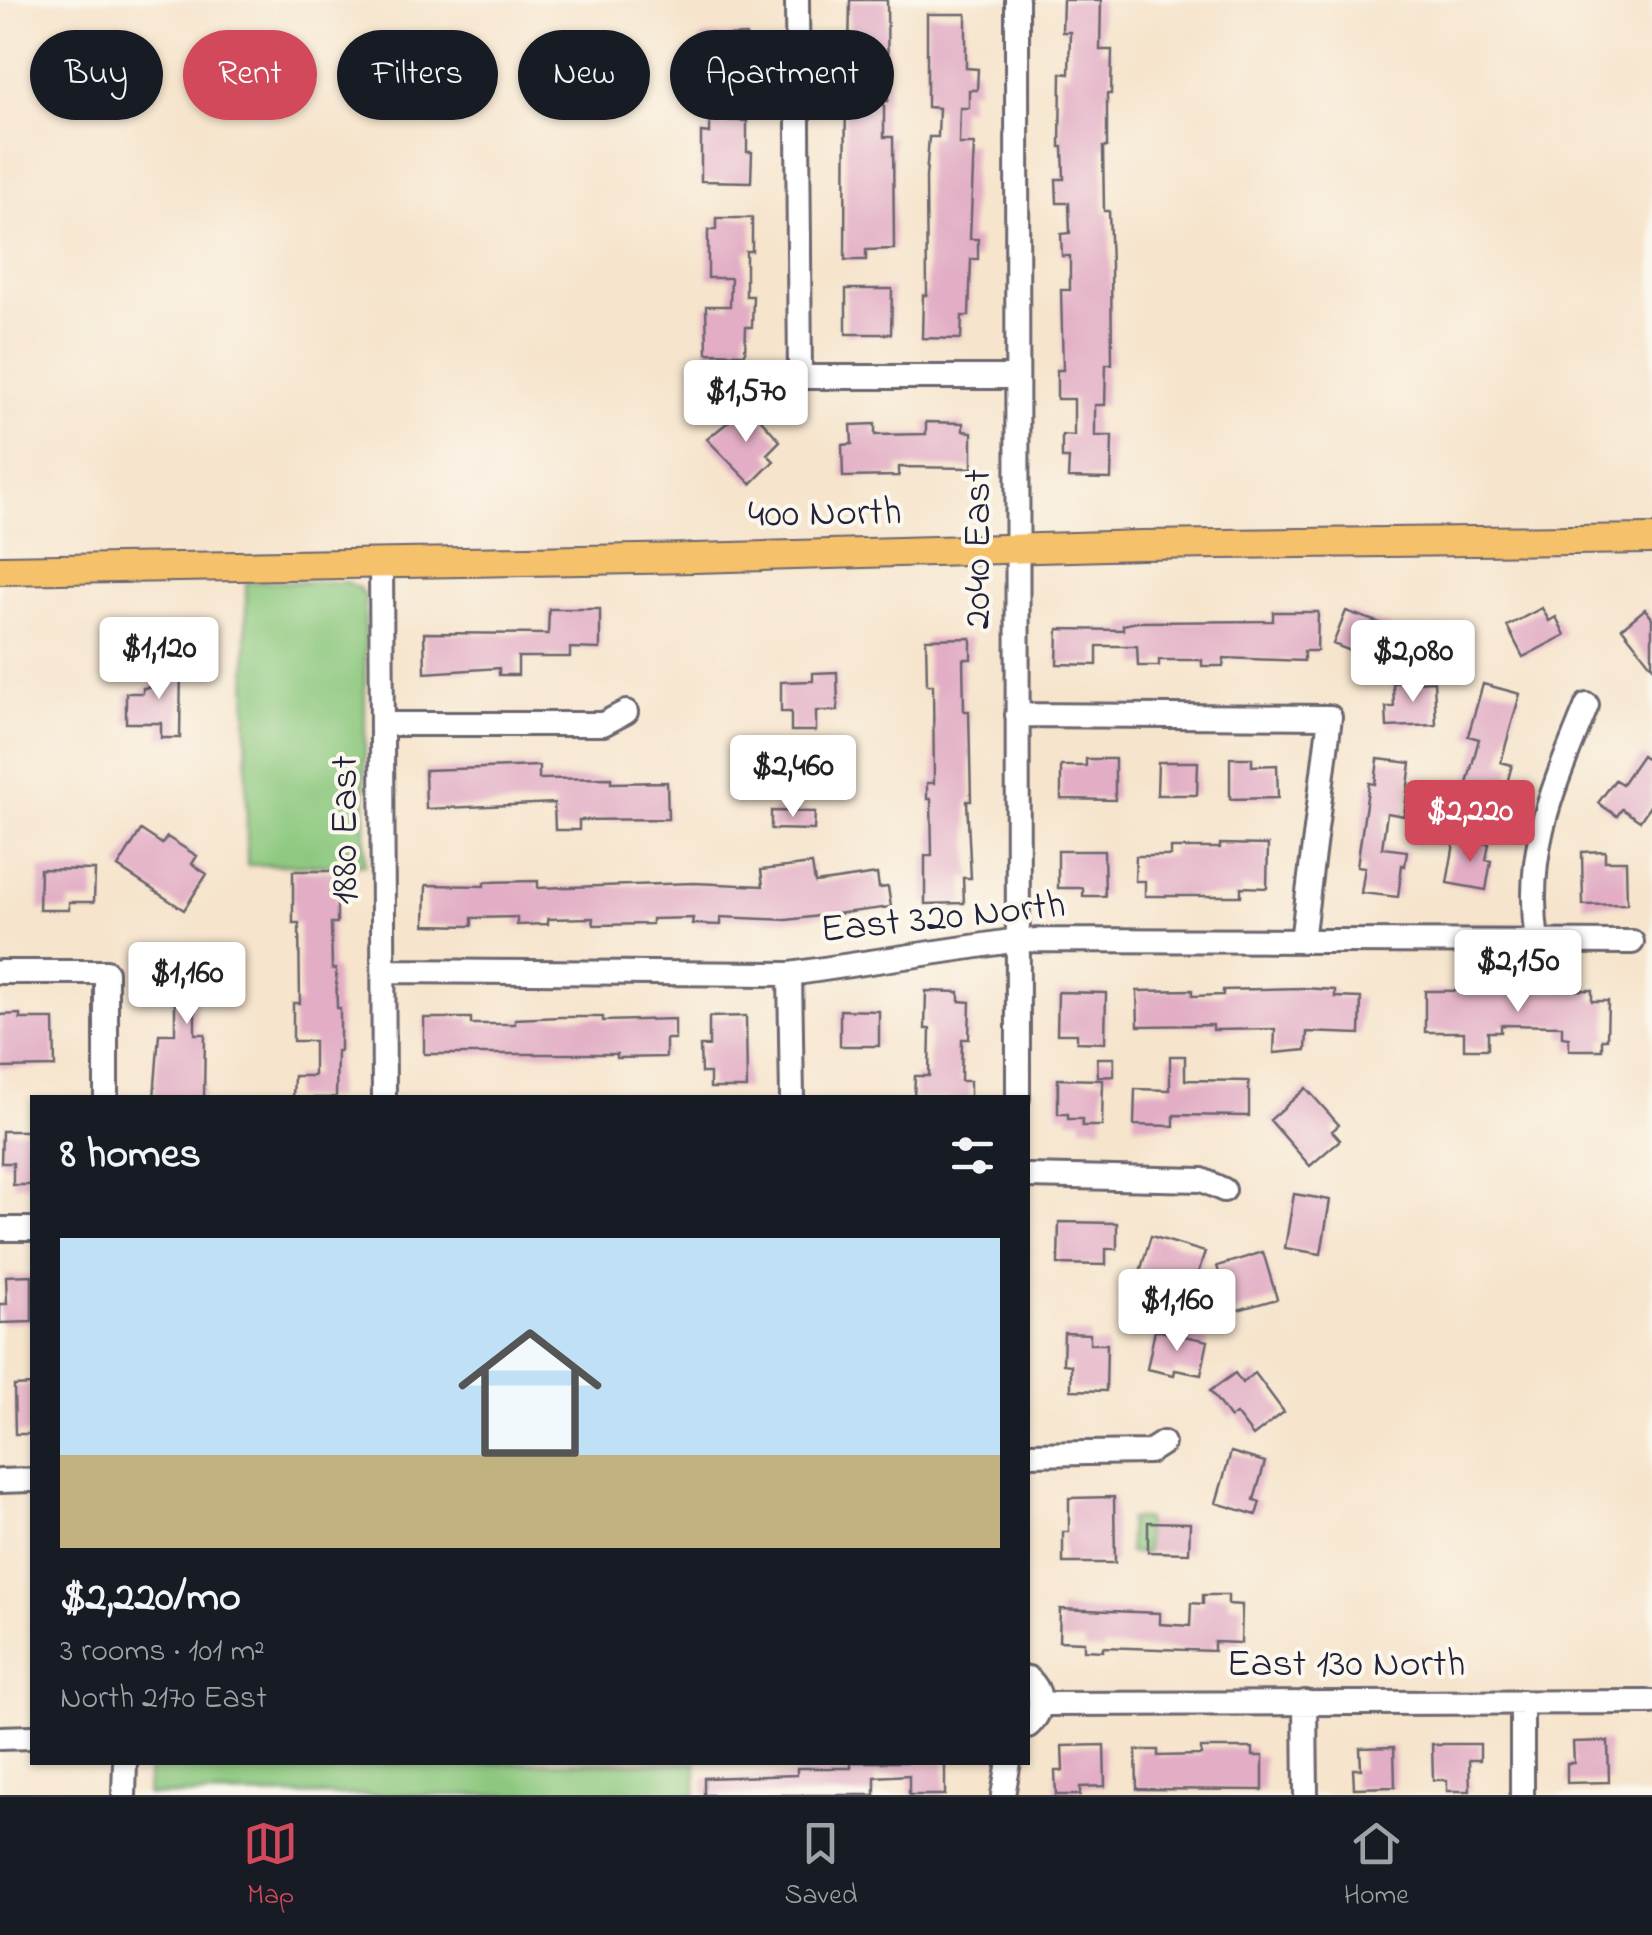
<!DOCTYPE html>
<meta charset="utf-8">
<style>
body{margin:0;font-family:"Indie Flower",sans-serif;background:#20242c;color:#f1f3f6;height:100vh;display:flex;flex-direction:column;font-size:38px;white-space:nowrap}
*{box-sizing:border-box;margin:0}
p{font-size:32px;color:#9ea1a6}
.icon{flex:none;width:55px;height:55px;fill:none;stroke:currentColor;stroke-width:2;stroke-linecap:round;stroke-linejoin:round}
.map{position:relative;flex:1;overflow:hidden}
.sheet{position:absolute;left:30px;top:1095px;width:1000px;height:670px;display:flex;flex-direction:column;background:#171b24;border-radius:0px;box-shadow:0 2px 8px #0004}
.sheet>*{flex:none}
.banner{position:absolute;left:30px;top:30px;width:1000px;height:90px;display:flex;gap:20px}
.price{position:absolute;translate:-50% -85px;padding:0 22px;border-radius:10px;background:#fff;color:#222;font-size:32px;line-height:65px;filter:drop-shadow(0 2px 5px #0008)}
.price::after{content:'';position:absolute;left:50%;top:60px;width:30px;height:22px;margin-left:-15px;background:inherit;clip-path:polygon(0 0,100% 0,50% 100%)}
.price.current{background:#d1495b;color:#fff}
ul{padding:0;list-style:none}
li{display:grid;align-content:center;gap:20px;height:530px;padding:0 30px}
li span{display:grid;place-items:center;height:310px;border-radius:0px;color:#555}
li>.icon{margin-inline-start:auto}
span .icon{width:180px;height:180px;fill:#fffc;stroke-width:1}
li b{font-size:42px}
h2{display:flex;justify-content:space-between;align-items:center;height:120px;padding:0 30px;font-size:42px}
.chip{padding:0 35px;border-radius:45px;background:#171b24;box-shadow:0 2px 8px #0004;font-size:35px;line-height:90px}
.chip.current{background:#d1495b;color:#fff}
.tab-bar{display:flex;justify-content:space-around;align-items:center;height:140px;border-top:2px solid #363941;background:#171b24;font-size:28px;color:#9ea1a6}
.tab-bar a{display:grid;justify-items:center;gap:5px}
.tab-bar .current{color:#d1495b}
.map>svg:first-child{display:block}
.green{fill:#8cc87e;stroke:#57755c;stroke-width:2.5}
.building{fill:#e2adc5}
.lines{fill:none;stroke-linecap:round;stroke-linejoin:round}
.minor-casing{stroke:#6c666e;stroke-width:28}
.major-casing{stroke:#6c666e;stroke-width:32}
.minor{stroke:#fff;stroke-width:22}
.major{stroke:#f5c16b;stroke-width:28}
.labels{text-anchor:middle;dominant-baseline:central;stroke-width:8;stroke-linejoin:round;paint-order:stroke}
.street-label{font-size:40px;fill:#22223b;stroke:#fbf7ec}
</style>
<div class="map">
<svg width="1652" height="1795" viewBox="0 0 1652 1795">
<rect width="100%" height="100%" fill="#fbf7ec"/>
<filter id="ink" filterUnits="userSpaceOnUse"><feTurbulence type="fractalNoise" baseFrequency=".01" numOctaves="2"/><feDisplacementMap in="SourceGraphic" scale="20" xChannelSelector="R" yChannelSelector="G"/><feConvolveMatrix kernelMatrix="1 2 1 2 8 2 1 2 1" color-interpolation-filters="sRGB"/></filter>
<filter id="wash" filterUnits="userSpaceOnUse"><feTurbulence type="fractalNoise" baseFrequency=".0048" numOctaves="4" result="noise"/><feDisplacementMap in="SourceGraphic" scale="40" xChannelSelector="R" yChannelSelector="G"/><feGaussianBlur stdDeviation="2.25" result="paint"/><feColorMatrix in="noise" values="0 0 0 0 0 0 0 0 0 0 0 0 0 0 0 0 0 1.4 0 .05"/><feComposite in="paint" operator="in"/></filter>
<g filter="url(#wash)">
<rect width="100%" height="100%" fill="#f6e4cc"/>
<path class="green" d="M246,582H347L359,588L365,598V865H247Z
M1129,1519H1146V1553H1129Z
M191,1762L696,1763V1795H147L149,1763Z"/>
<g id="blocks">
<path class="building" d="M850,0H887L888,101H884V137H893L894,249L866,250V260H845L846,55H849Z
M1063,0H1101L1100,50H1112L1111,94H1107V147H1103L1104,211H1109L1111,265L1112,364H1106L1105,405H1095V436H1112L1111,479L1068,478L1069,458H1062V435L1074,436V399H1057V370H1063L1061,290H1070V256H1062L1061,234L1070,233L1069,203H1057L1056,179H1064L1063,147H1060L1061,73L1069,74L1070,32H1062Z
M927,14H966V68L978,69L977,90H969V108H960L959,144H974L970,239H978V259H971L969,316H962L961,339L922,338L923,295H927L926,177L929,137H938L939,108L927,107Z
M746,35L747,79L702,80L701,37Z
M710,120L747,121V152H752L751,182L701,181V132L710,133Z
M716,218H752V251H746V296H753L752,327H746L745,354L707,353L706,306H730L731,278H708V230H716Z
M846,289H892L891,334H846Z
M754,412L780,441L767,454L774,461L751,484L707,439L737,415L743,422Z
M926,422L963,423V431L972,432V468L899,467V476L843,477L842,445L852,444L851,425L875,424V435L926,434Z
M1542,608L1549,621L1556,617L1565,635L1523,657L1507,626Z
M549,609H600V649L570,648V657H518V675H499V668L425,673L424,633L548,634Z
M1645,609L1652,618V666L1622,628Z
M1346,611L1391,627L1382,652L1389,654L1382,672L1353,662L1356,653L1333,644Z
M1273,612H1318L1317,651H1304V661L1224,658L1223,666H1202V660H1159V666H1138L1137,646H1097V665L1057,664L1058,629L1123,630V625L1137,622L1273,621Z
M971,638V659H963L964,711H969L971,801H967L971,878H963L964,903L925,904V856H932L931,799H927V783H934L933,685H927L926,639Z
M161,661H181L180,738H161V723H126V693H143V688L162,687Z
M837,672L838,711H816V731H791V712H781V682L813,681V673Z
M1434,681L1436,725L1387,727L1386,707H1394L1393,683Z
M1483,684L1520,694L1501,762L1512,765L1498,816L1461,806L1479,739L1468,736Z
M1642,755L1652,762V803L1640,821L1622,809L1617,816L1598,803L1615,780L1622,784Z
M1230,758H1252V766L1277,765L1278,798L1230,799Z
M1086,759H1115V800L1061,799V766H1086Z
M1378,759L1411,763L1404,816L1387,813L1382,848L1407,851L1405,866L1402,865L1398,897L1361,893L1365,867L1357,866L1369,783L1375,784Z
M1158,762H1198L1197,795H1157Z
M539,766V779L611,778V783L667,782L668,819L579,820V830H555L554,803L426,809L425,770Z
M771,811L815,812L814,830L771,829Z
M141,830L162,844L167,837L197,856L192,864L207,874L184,910L118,867Z
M1455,838L1489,844L1486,860L1491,861L1486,890L1447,883Z
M1220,844L1268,845L1267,888L1241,887V896H1145V881H1135L1136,856H1171V848H1220Z
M1058,851H1104L1105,896H1083V888H1058Z
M1605,851V861H1626L1627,904L1583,905L1582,852Z
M812,864L815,883L877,874L879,888L888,887L891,907L787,920L721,917V925L692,924L693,918L652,919V924L594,925L593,918L548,919V924L517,925V917L472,918V926L425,925L426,885L484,886V882L538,881V888L694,883L763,886L761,870Z
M40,869L95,870L94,902H69V910H39Z
M293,871H337V923H331L332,969H336L337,1008H340V1051H337L336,1096L330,1098H293L294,1076H314V1041H293V1003H300L299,923H293Z
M177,952H223V995H195V1034H205L204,1098H154L159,1034H175V996H168V975H177Z
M1303,988L1335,990V997L1361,998L1360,1034L1307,1032L1306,1050L1274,1053L1275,1029L1213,1030V1025L1138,1026L1137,991L1192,990V996L1223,995V990Z
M1592,990V1001H1608L1607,1039H1602V1050H1569V1038L1562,1037V1026L1501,1025V1032H1488V1049H1464V1032H1425V991Z
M926,991L959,992V1001L970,1002L969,1039H962L961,1081H970V1098H914L915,1076H929L930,1029H925Z
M1058,992L1106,993L1105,1043L1077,1042V1034H1057Z
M840,1010L879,1011V1046H840Z
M20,1014V1019H54L55,1067L0,1068V1015Z
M746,1016L747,1088H710V1073H701L700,1046H709V1017Z
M561,1017H603V1021L675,1019V1039H666V1057L617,1058V1054H424V1018H471V1024H515V1019Z
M1170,1056H1185V1080L1249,1081V1116L1174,1115V1126L1134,1125L1135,1089L1170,1090Z
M1097,1058H1114V1076L1098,1077Z
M1058,1079L1103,1080L1102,1126H1082V1119H1068V1114H1058Z
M1306,1088L1339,1125L1332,1131L1340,1140L1310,1166L1270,1120Z
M2,1131H32V1185H13V1163H1Z
M1294,1194L1330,1200L1321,1254L1285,1248Z
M1059,1222L1117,1223V1249H1106V1265L1058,1264Z
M1151,1236L1205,1252L1193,1289L1140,1272Z
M1263,1252L1277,1299L1231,1312L1217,1266Z
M32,1275V1322L0,1323V1304H7L6,1276Z
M1155,1330L1208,1341L1201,1375L1175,1370L1174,1375L1147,1369Z
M1064,1333L1090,1334V1344H1107L1106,1391L1071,1390V1365L1063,1364Z
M1235,1373L1242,1383L1255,1373L1284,1412L1253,1436L1236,1414L1230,1418L1210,1391Z
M32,1385V1434H15L14,1386Z
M1231,1452L1265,1462L1254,1500L1260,1502L1256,1515L1216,1503Z
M1114,1497L1115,1563H1063V1532H1069V1498Z
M1148,1522L1190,1523L1189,1553L1148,1552Z
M1203,1595H1228V1604L1242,1605L1241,1643L1214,1642V1651L1103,1647V1651L1084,1650V1642L1059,1641L1060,1609L1160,1613V1624L1190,1626L1191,1603L1203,1604Z
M1608,1741L1609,1782L1567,1783V1763H1574L1573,1742Z
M1432,1744H1480V1760H1469L1470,1791H1447V1780H1433Z
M1104,1745L1105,1786L1080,1787V1795H1056L1055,1771H1063L1062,1746Z
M1394,1747L1395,1787L1354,1788L1353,1769H1361L1360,1748Z
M1201,1748H1253V1756H1263V1790L1137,1789L1136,1750H1158V1756L1201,1755Z
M851,1762H945V1795H909V1775L875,1777V1795H704V1778L797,1775V1768H851Z"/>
</g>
</g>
<g filter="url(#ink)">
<use href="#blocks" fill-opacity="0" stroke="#6c666e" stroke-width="2.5"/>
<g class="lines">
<defs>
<path id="minor" d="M797,0L800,377H1017
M1017,0L1018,1098
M381,563L384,1098
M1017,715L1330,717L1302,941
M384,724H603L626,712
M1537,942C1524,848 1553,789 1587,705
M384,971L790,974L1018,940L1632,942
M0,972H106V1098
M790,974L792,1098
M1028,1176L1202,1180L1224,1190
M0,1229H32
M1028,1454L1149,1452L1163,1443
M0,1481L32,1480
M1028,1678C1044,1692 1044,1712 1028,1726
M1305,1702L1306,1795
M1522,1702V1795
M1041,1704L1652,1702
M0,1738L32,1737
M124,1795L125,1762
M1003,1795L1009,1762"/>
<path id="major" d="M0,570L695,558L1141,545L1652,539"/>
</defs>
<use href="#minor" class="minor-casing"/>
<use href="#major" class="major-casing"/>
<use href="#minor" class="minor"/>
<use href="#major" class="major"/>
</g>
</g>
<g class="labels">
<g class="street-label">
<text transform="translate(825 515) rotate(-1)">400 North</text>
<text transform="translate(979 549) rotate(-90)">2040 East</text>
<text transform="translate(346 830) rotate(-90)">1880 East</text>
<text transform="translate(943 919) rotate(-6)">East 320 North</text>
<text x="1346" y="1665">East 130 North</text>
</g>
</g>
</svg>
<b class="price" style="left:746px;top:445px">$1,570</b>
<b class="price" style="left:159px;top:702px">$1,120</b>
<b class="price" style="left:1413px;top:705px">$2,080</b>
<b class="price" style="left:793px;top:820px">$2,460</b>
<b class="price current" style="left:1470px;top:865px">$2,220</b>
<b class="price" style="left:1518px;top:1015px">$2,150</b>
<b class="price" style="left:187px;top:1027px">$1,160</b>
<b class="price" style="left:1177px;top:1354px">$1,160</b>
<div class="banner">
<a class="chip">Buy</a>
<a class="chip current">Rent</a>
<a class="chip">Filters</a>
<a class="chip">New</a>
<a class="chip">Apartment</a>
</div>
<section class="sheet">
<h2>8 homes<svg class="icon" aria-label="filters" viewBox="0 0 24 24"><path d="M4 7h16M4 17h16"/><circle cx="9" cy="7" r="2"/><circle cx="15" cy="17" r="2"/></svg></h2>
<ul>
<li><span style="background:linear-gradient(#bfe0f5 70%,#c2b280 0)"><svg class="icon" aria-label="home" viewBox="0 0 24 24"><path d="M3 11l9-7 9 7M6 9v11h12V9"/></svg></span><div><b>$2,220/mo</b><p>3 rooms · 101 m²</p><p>North 2170 East</p></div></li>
</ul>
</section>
</div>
<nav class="tab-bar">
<a class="current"><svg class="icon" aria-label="map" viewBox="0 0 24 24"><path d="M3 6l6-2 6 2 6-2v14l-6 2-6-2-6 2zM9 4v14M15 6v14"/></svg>Map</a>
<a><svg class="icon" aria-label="saved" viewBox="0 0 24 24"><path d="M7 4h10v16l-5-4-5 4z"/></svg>Saved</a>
<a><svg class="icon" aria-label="home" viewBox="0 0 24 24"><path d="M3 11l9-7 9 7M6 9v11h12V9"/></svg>Home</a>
</nav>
